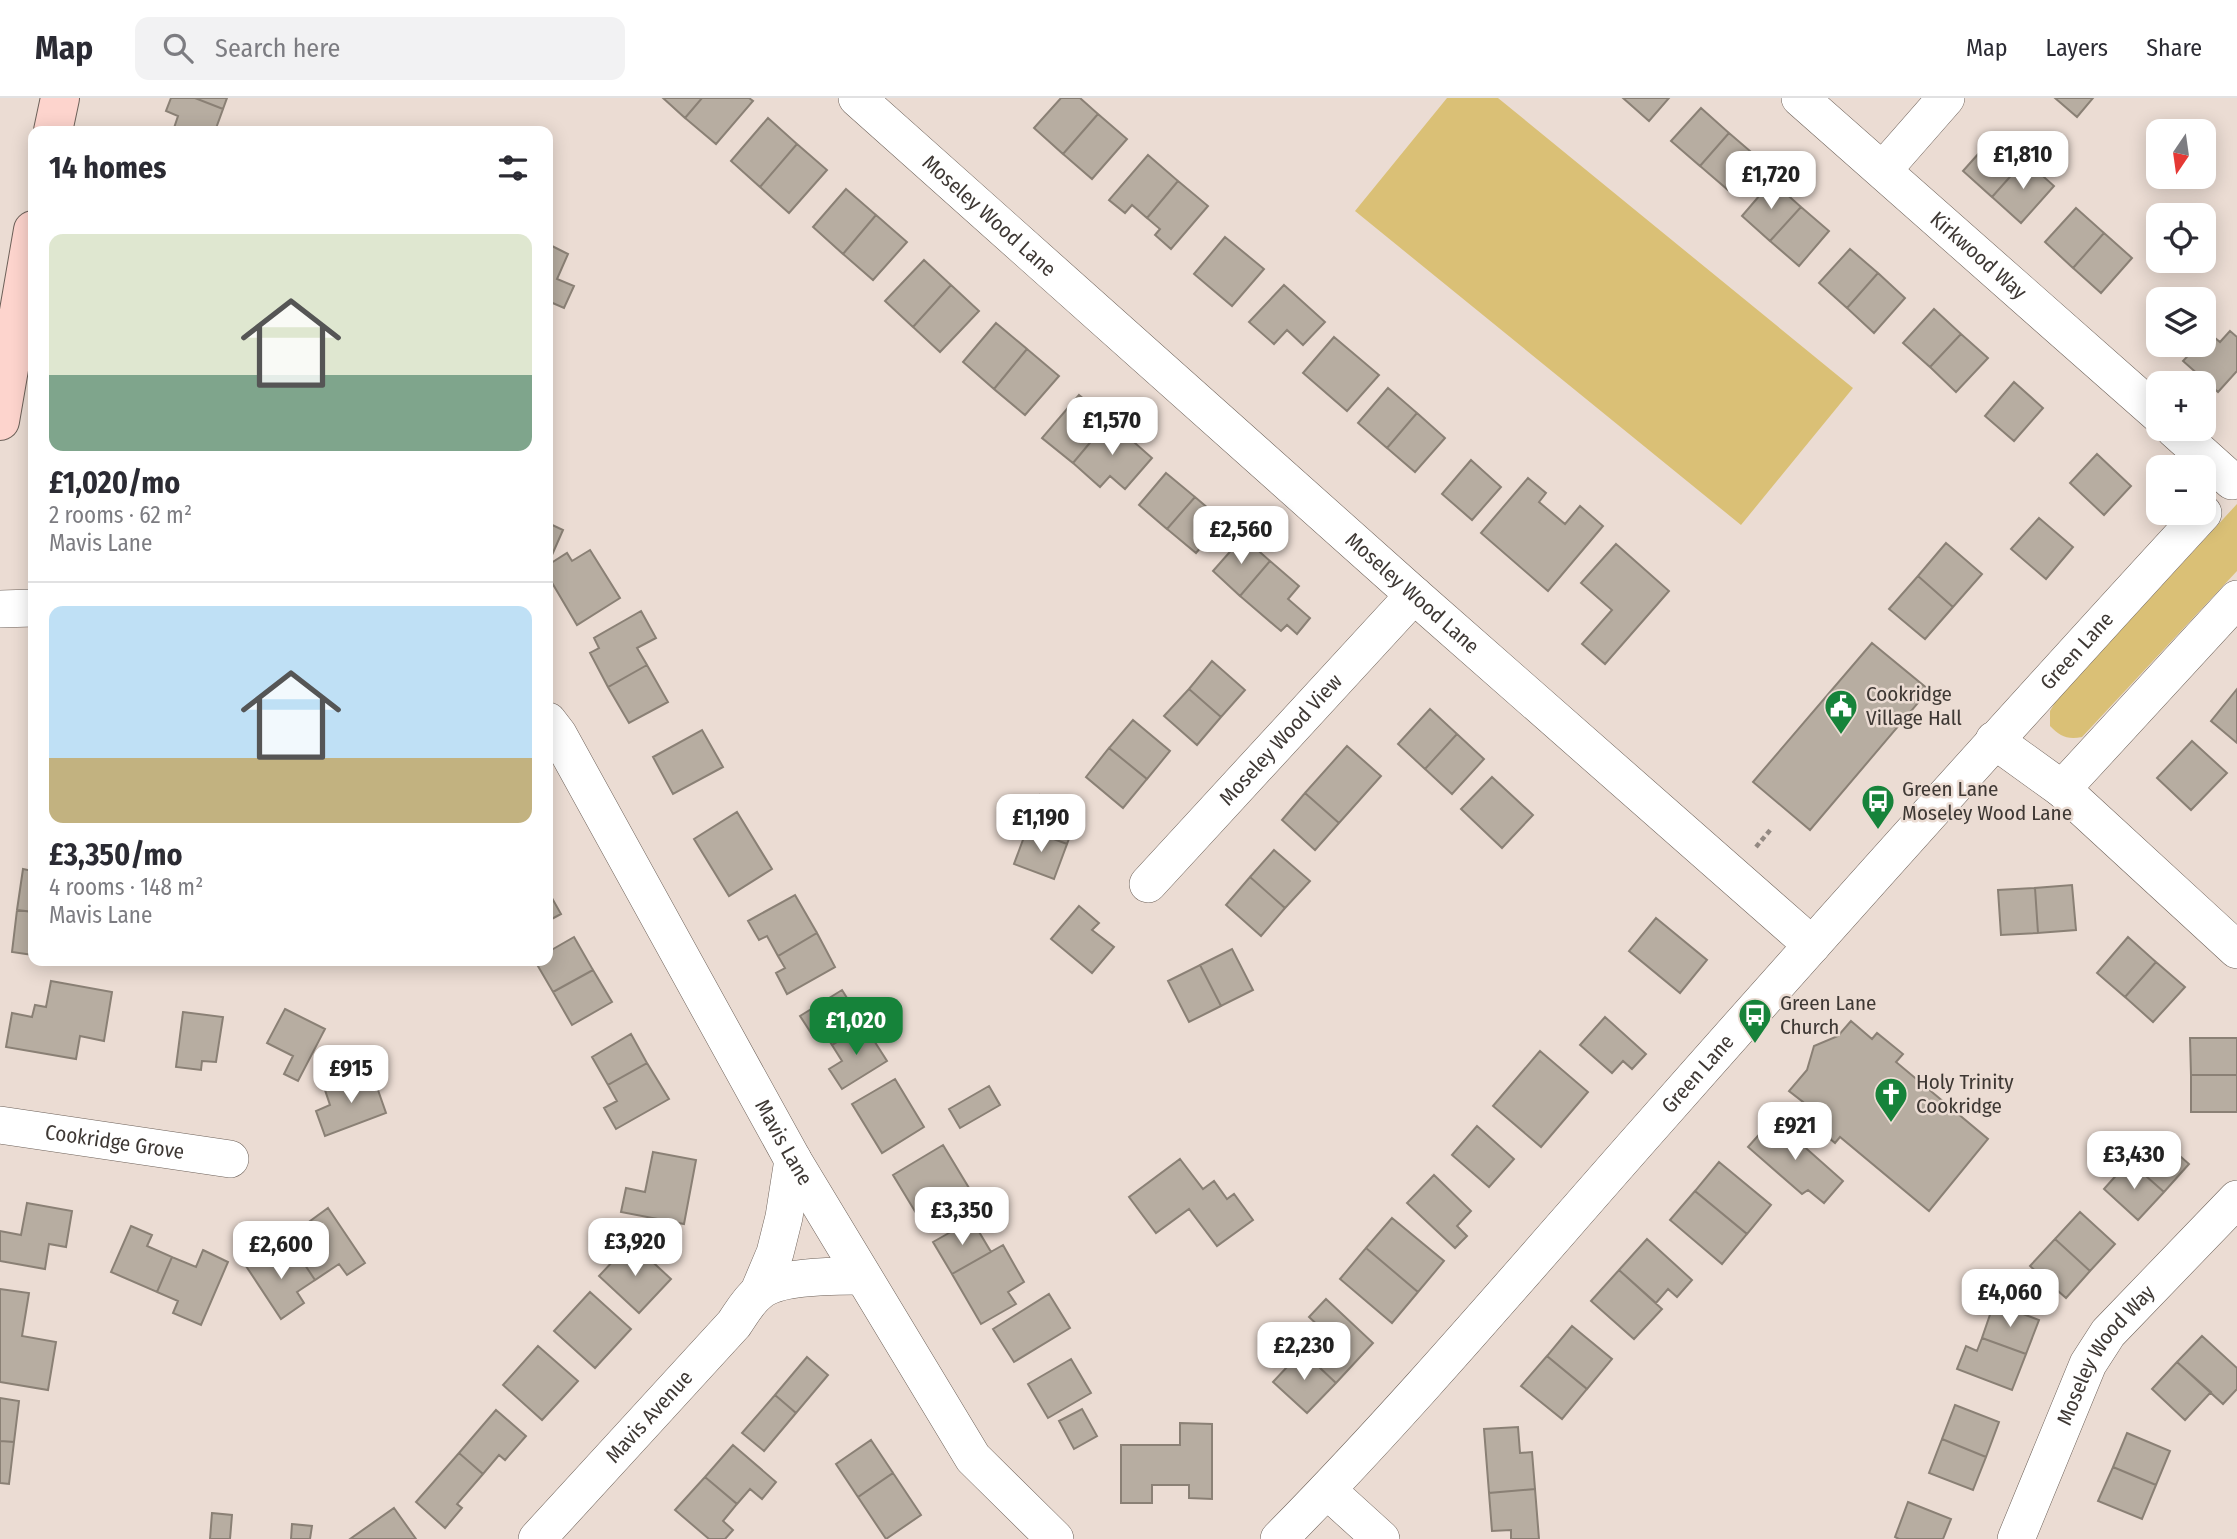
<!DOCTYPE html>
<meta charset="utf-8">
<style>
body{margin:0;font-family:"Fira Sans Condensed",sans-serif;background:#f2f2f3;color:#2b2b33;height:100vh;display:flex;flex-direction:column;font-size:26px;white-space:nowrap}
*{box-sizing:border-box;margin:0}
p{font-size:23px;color:#7c7c81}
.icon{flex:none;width:38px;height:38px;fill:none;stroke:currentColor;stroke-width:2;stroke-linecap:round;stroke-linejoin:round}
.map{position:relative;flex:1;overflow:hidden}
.panel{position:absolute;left:28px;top:28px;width:525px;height:840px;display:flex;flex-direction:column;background:#fff;border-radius:14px;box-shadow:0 4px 18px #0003}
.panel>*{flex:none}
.needle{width:46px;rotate:193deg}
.controls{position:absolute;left:2146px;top:21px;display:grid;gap:14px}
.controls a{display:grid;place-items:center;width:70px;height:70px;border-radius:14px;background:#fff;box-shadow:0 4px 18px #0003;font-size:35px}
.price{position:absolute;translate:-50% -60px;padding:0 16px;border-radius:14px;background:#fff;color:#222;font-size:23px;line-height:46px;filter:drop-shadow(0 2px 4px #0008)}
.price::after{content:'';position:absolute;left:50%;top:42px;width:21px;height:16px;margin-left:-10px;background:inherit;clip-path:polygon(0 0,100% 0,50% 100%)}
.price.on{background:#16833a;color:#fff}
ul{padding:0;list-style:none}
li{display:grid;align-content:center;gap:14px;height:371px;padding:0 21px}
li+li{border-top:2px solid #e1e1e2}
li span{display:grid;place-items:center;height:217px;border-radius:14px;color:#555}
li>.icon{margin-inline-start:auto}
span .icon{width:126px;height:126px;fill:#fffc;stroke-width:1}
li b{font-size:30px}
h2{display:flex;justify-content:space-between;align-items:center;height:84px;padding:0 21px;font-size:30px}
header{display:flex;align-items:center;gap:42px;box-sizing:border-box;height:98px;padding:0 35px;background:#fff;border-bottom:2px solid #e1e1e2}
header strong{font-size:33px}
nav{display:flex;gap:38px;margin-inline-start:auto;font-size:24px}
.search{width:490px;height:63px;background:#f2f2f3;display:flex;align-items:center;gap:18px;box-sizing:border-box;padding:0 24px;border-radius:14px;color:#7c7c81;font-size:26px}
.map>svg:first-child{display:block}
.green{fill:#dac076}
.building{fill:#b7ada1;stroke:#8a8075;stroke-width:2}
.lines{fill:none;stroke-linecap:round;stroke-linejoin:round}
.street-casing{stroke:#6d6159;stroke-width:38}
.secondary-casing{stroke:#6d6159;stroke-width:40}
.path{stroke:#938982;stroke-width:4.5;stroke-dasharray:5 3.5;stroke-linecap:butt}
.street{stroke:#fff;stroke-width:37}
.secondary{stroke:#fdd4cd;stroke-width:38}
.labels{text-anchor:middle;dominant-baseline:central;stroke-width:5;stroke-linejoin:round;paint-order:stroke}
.street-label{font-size:21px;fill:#3e3834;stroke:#ebdcd3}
.poi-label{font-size:21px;fill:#3e3834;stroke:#ebdcd3;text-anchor:start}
</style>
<header>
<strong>Map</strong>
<div class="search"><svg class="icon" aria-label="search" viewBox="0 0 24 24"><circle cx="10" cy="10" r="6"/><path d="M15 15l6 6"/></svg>Search here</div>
<nav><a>Map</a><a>Layers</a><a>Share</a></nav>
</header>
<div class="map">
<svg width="2237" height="1441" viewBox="0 0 2237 1441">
<rect width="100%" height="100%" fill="#ebdcd3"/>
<path class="green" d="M1447,0H1498L1853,290L1741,427L1355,113Z
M2237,406V473L2082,639C2067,642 2060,638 2050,628V613L2057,601Z"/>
<path class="building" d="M171,0H195L223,11L215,33H173L178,18L166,13Z
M195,0H227L223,11Z
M663,0H702L685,20Z
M702,0H749L753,3L716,46L685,20Z
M1061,0H1080L1098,16L1063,56L1034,30Z
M1623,0H1669L1649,23Z
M2055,0H2093L2077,19Z
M1701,10L1729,35L1700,68L1671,43Z
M1098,16L1127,41L1092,81L1063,56Z
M768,20L797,46L760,89L731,63Z
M1729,35L1757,59L1728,92L1700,68Z
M1996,36L2025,62L1992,99L1963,73Z
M797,46L827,72L789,115L760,89Z
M1148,57L1178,83L1147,120L1132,107L1125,115L1109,102Z
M2025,62L2054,88L2021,125L1992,99Z
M1178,83L1208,108L1171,151L1155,137L1160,131L1147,120Z
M1772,83L1801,109L1770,143L1742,118Z
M846,91L876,117L843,156L813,129Z
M1801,109L1829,133L1799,168L1770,143Z
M2076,110L2104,135L2073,170L2045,144Z
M876,117L907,144L873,182L843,156Z
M2104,135L2132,160L2101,195L2073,170Z
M1225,139L1264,171L1232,208L1194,176Z
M548,146L568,156L557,181L574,188L564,210L548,203Z
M1850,151L1878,175L1847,210L1819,185Z
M924,162L951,187L913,229L885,203Z
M1878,175L1905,200L1874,235L1847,210Z
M951,187L979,213L940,254L913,229Z
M1284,187L1325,224L1303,247L1287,232L1274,246L1249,224Z
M1934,211L1961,236L1930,269L1903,245Z
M996,225L1027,251L994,291L963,264Z
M2230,233L2237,239V273L2218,294L2183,263L2198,247H2203V241L2209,235L2220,244Z
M1961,236L1988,260L1956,294L1930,269Z
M1334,239L1379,277L1347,313L1303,275Z
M1027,251L1059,278L1025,317L994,291Z
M2014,284L2043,310L2014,343L1985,318Z
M1388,290L1417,315L1387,350L1358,325Z
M1079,297L1109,322L1073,365L1042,340Z
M1417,315L1445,340L1415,374L1387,350Z
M1109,322L1152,360L1125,391L1110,378L1100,389L1073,365Z
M2097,356L2131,388L2104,417L2070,385Z
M1471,362L1501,389L1472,422L1442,396Z
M1166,375L1195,399L1167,431L1139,407Z
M1528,380L1546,395L1539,404L1565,426L1580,408L1603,428L1548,493L1481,435Z
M1195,399L1223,423L1196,455L1167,431Z
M2039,420L2073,449L2046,481L2011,451Z
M548,425L563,432L552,457L548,456Z
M1243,439L1270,463L1240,498L1213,473Z
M1946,445L1982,476L1953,509L1918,478Z
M1616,446L1669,493L1605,566L1582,546L1612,512L1581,485Z
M590,452L620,500L577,527L548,478V467L567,455L572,463Z
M1270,463L1299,488L1288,501L1310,520L1297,536L1287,527L1281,533L1240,498Z
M1918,478L1953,509L1925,541L1889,511Z
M641,513L656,540L637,550L647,567L608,589L590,555L599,550L594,540Z
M1872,545L1929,592L1810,732L1753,684Z
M1212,563L1245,592L1221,619L1189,591Z
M647,567L668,604L629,625L608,589Z
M1189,591L1221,619L1197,647L1164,618Z
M2237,591V645L2211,623Z
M1430,611L1457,636L1425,671L1398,646Z
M1133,622L1170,653L1147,681L1109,650Z
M702,632L723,669L673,696L653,659Z
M1457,636L1484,661L1452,696L1425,671Z
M2192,643L2227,675L2191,712L2157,680Z
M1347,648L1381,678L1339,725L1305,695Z
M1109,650L1147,681L1123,710L1086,679Z
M1492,679L1533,717L1502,750L1461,711Z
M1305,695L1339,725L1315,752L1282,722Z
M1040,697L1080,712L1067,746L1027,731Z
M737,714L772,771L729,798L694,741Z
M1027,731L1067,746L1054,781L1014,766Z
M1274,752L1310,783L1285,810L1250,779Z
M23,771L33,773V814L17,812Z
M1250,779L1285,810L1261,838L1226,807Z
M2072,787L2076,832L2038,835L2035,790Z
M2035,790L2038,835L2001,837L1998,792Z
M548,793L561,816L548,823Z
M795,797L817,835L778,858L767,838L759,842L748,823Z
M1079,808L1099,825L1092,832L1114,849L1092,875L1051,841Z
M17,812L33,814V857L12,854Z
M1656,820L1707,862L1680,895L1629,853Z
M817,835L835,869L787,896L776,875L785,870L778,858Z
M574,839L593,872L553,894L535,863H548V854Z
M2128,839L2156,864L2125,899L2097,875Z
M1232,851L1253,892L1221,908L1200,867Z
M2156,864L2185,889L2153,924L2125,899Z
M1200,867L1221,908L1189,924L1168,883Z
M593,872L612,904L572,927L553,894Z
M51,883L112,894L104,943L80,938L76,961L6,949L12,915L32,919L35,907L46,909Z
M842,892L864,927L832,947L822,931L813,938L800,918Z
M285,911L325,931L298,983L284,976L293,958L267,945Z
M183,914L223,919L216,964L202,963L201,972L176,969Z
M1605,919L1646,956L1632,971L1623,963L1612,975L1580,947Z
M1851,923L1872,941L1877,935L1903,956L1896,964L1988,1041L1929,1113L1840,1039L1835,1045L1796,1012L1803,1004L1789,993L1807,972L1814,948L1838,938Z
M864,927L887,963L842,991L829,971L842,963L832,947Z
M631,936L647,965L608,987L592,959Z
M2190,940H2237V977H2191Z
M1540,953L1588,994L1541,1049L1493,1008Z
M647,965L669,1001L616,1031L604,1010L617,1003L608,987Z
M372,975L386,1015L325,1038L316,1013L330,1007L325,992Z
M2191,977H2237V1014H2191Z
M895,981L924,1029L882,1055L852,1006Z
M989,988L1000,1007L960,1030L949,1011Z
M1773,1021L1843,1083L1824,1105L1808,1092L1802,1096L1748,1049Z
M1477,1028L1514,1061L1489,1089L1452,1057Z
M2154,1035L2189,1066L2164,1094L2129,1063Z
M943,1047L969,1090L919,1120L893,1077Z
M653,1054L696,1062L684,1126L621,1114L626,1090L645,1094Z
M1180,1061L1203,1091L1214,1083L1227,1101L1234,1096L1253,1122L1217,1148L1189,1111L1156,1135L1129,1099Z
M2129,1063L2164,1094L2138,1122L2104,1091Z
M1719,1064L1771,1107L1747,1136L1695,1093Z
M1434,1077L1471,1113L1457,1128L1467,1138L1455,1150L1407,1105Z
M1695,1093L1747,1136L1722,1166L1670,1122Z
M27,1105L72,1113L66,1149L49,1146L45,1171L0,1163V1133L21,1137Z
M328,1110L365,1165L347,1177L339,1166L315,1182L295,1152L314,1139L306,1126Z
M2080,1114L2115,1146L2090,1173L2055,1141Z
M1392,1120L1444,1163L1418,1194L1366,1150Z
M972,1122L991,1154L952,1176L933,1144Z
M131,1128L152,1137L147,1148L172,1159L157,1194L111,1174Z
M1647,1141L1692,1182L1677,1199L1668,1191L1656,1205L1619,1172Z
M2055,1141L2090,1173L2066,1200L2030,1168Z
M631,1144L671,1181L639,1215L599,1178Z
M1003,1147L1024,1184L1008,1194L1016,1206L981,1226L952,1176Z
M1366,1150L1418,1194L1392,1225L1340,1181Z
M203,1152L228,1164L201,1227L173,1215L178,1203L157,1194L172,1159L196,1169Z
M295,1152L315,1182L297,1194L304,1205L281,1221L244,1165L261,1153L271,1167Z
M1619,1172L1662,1211L1634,1241L1591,1203Z
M0,1191L29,1195L22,1238L56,1244L48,1292L0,1284Z
M590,1194L631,1231L595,1270L554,1233Z
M1049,1196L1070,1230L1014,1264L993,1231Z
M1326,1201L1373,1245L1336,1285L1302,1253L1322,1231L1309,1219Z
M1994,1205L2039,1222L2026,1256L1982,1240Z
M1572,1228L1612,1261L1587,1291L1547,1258Z
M2202,1238L2237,1270V1291L2223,1306L2177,1264Z
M1982,1240L2026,1256L2012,1292L1957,1271L1966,1248L1977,1253Z
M538,1248L578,1283L542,1322L503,1287Z
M1302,1253L1336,1285L1307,1315L1273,1284Z
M1547,1258L1587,1291L1562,1321L1521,1288Z
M807,1259L828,1277L796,1315L775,1297Z
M1071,1261L1091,1295L1048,1320L1028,1286Z
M2177,1264L2211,1294L2185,1322L2152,1291Z
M775,1297L796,1315L764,1353L742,1335Z
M0,1300L19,1303L14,1344L0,1343Z
M1955,1307L1999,1324L1986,1359L1942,1341Z
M1082,1311L1097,1338L1074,1351L1059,1323Z
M496,1312L526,1338L505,1362L499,1357L483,1376L459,1355Z
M1180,1325L1212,1326V1401L1189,1400V1387H1152V1405H1121V1347H1180Z
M1518,1329L1520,1355L1532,1354L1535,1391L1489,1395L1484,1331Z
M2127,1335L2170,1353L2156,1387L2113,1369Z
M1942,1341L1986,1359L1973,1392L1929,1375Z
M871,1342L893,1375L858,1399L836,1366Z
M0,1343L14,1344L9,1386L0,1385Z
M733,1347L776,1384L762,1401L750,1391L737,1406L705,1379Z
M459,1355L483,1376L457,1406L462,1410L445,1430L416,1404Z
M2113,1369L2156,1387L2142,1421L2098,1403Z
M893,1375L921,1417L886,1441L858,1399Z
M705,1379L737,1406L723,1423L733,1432L725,1441H709L675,1412Z
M1535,1391L1539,1441H1511V1432L1492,1433L1489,1395Z
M1908,1404L1951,1421L1943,1441H1899L1895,1439Z
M394,1410L416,1441H350Z
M212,1415L232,1417L230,1441H210Z
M292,1426L312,1428L310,1441H291Z"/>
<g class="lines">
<defs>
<g id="street">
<path id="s1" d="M857,0L1414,497L1812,847"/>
<path id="s2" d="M1800,0L2158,316"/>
<path d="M1883,72L1946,0"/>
<path d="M2174,331L2232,383"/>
<path d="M0,511L33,510"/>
<path id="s3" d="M548,623L558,636L793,1062L973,1360L1055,1441"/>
<path d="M1994,642L2062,691L2237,852"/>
<path d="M2062,691L2237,501"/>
<path id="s4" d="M1148,786L1414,497"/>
<path id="s5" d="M0,1027L230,1061"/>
<path d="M759,1193L775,1155L784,1119L793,1062"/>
<path d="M1327,1392L1381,1441"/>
<path id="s6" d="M537,1441L734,1226C741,1216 748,1203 758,1195C777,1177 836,1178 862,1178"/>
<path id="s7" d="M1279,1441C1410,1308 1531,1164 1655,1024C1836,819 2018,616 2203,415"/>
<path id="s8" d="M2016,1441L2088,1266L2108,1235L2237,1101"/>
</g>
<path id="secondary" d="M53,33L60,0
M0,323L33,132"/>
</defs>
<use href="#street" class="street-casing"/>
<use href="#secondary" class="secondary-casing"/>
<path class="path" d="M1756,749L1771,731"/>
<use href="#street" class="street"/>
<use href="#secondary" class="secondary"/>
</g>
<defs>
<symbol id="civic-pin" viewBox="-11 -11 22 30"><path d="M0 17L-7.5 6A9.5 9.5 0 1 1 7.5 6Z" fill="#16833a" stroke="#ebdcd3"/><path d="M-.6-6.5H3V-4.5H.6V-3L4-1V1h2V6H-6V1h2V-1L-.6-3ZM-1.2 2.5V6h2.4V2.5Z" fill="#fff"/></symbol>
<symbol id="bus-pin" viewBox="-11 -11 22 30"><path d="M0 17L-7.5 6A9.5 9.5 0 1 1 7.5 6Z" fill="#16833a" stroke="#ebdcd3"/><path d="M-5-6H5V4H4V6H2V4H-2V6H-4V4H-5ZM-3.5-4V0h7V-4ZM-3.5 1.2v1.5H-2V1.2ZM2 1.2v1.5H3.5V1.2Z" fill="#fff"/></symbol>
<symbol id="church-pin" viewBox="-11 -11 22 30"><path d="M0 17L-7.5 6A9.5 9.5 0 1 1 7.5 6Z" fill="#16833a" stroke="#ebdcd3"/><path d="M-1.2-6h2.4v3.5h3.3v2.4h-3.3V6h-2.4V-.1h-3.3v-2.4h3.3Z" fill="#fff"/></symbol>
</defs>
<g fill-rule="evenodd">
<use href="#civic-pin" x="1822" y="589" width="38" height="52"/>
<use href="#bus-pin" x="1859" y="684" width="38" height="52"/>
<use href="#bus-pin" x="1736" y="898" width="38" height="52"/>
<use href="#church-pin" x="1872" y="977" width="38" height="52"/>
</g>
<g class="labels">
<g class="street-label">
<text stroke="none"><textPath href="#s1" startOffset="177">Moseley Wood Lane</textPath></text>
<text stroke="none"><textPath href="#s2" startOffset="238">Kirkwood Way</textPath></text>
<text stroke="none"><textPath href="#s1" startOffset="744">Moseley Wood Lane</textPath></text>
<text stroke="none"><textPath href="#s7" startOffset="1194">Green Lane</textPath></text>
<text stroke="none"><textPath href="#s4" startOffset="196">Moseley Wood View</textPath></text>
<text stroke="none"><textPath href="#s7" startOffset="626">Green Lane</textPath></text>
<text stroke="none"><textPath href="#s5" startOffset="116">Cookridge Grove</textPath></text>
<text stroke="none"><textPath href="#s3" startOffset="483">Mavis Lane</textPath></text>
<text stroke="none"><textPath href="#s8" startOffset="206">Moseley Wood Way</textPath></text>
<text stroke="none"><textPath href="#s6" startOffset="166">Mavis Avenue</textPath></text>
</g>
<g class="poi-label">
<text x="1866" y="596">Cookridge<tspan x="1866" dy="24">Village Hall</tspan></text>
<text x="1902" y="691">Green Lane<tspan x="1902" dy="24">Moseley Wood Lane</tspan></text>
<text x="1780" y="905">Green Lane<tspan x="1780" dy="24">Church</tspan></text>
<text x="1916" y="984">Holy Trinity<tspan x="1916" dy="24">Cookridge</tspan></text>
</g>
</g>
</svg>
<div class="controls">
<a><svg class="needle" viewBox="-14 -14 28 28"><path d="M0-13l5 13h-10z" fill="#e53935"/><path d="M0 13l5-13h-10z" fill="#7c7c81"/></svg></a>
<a><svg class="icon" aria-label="locate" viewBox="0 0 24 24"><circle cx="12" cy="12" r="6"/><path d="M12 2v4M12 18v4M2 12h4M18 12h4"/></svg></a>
<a><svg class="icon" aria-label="layers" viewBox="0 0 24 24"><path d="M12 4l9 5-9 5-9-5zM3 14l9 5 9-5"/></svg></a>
<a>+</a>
<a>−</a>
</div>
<b class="price" style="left:2023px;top:93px">£1,810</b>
<b class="price" style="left:1771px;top:113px">£1,720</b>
<b class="price" style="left:1112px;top:359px">£1,570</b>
<b class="price" style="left:1241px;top:468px">£2,560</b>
<b class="price" style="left:1041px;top:756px">£1,190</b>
<b class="price on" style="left:856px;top:959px">£1,020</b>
<b class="price" style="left:351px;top:1007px">£915</b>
<b class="price" style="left:1795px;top:1064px">£921</b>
<b class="price" style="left:2134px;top:1093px">£3,430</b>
<b class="price" style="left:962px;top:1149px">£3,350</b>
<b class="price" style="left:635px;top:1180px">£3,920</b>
<b class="price" style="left:281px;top:1183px">£2,600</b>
<b class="price" style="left:2010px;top:1231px">£4,060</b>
<b class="price" style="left:1304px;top:1284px">£2,230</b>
<section class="panel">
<h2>14 homes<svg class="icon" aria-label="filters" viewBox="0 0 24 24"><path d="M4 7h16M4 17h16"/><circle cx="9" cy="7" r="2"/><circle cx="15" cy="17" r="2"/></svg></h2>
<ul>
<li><span style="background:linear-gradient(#dfe7d0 65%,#7fa58c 0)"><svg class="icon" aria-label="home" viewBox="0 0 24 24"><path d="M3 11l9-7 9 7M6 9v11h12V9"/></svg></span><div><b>£1,020/mo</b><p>2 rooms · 62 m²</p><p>Mavis Lane</p></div></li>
<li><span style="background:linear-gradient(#bfe0f5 70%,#c2b280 0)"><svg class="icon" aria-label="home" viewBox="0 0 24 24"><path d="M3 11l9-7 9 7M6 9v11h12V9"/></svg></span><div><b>£3,350/mo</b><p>4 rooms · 148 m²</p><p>Mavis Lane</p></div></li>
</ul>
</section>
</div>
